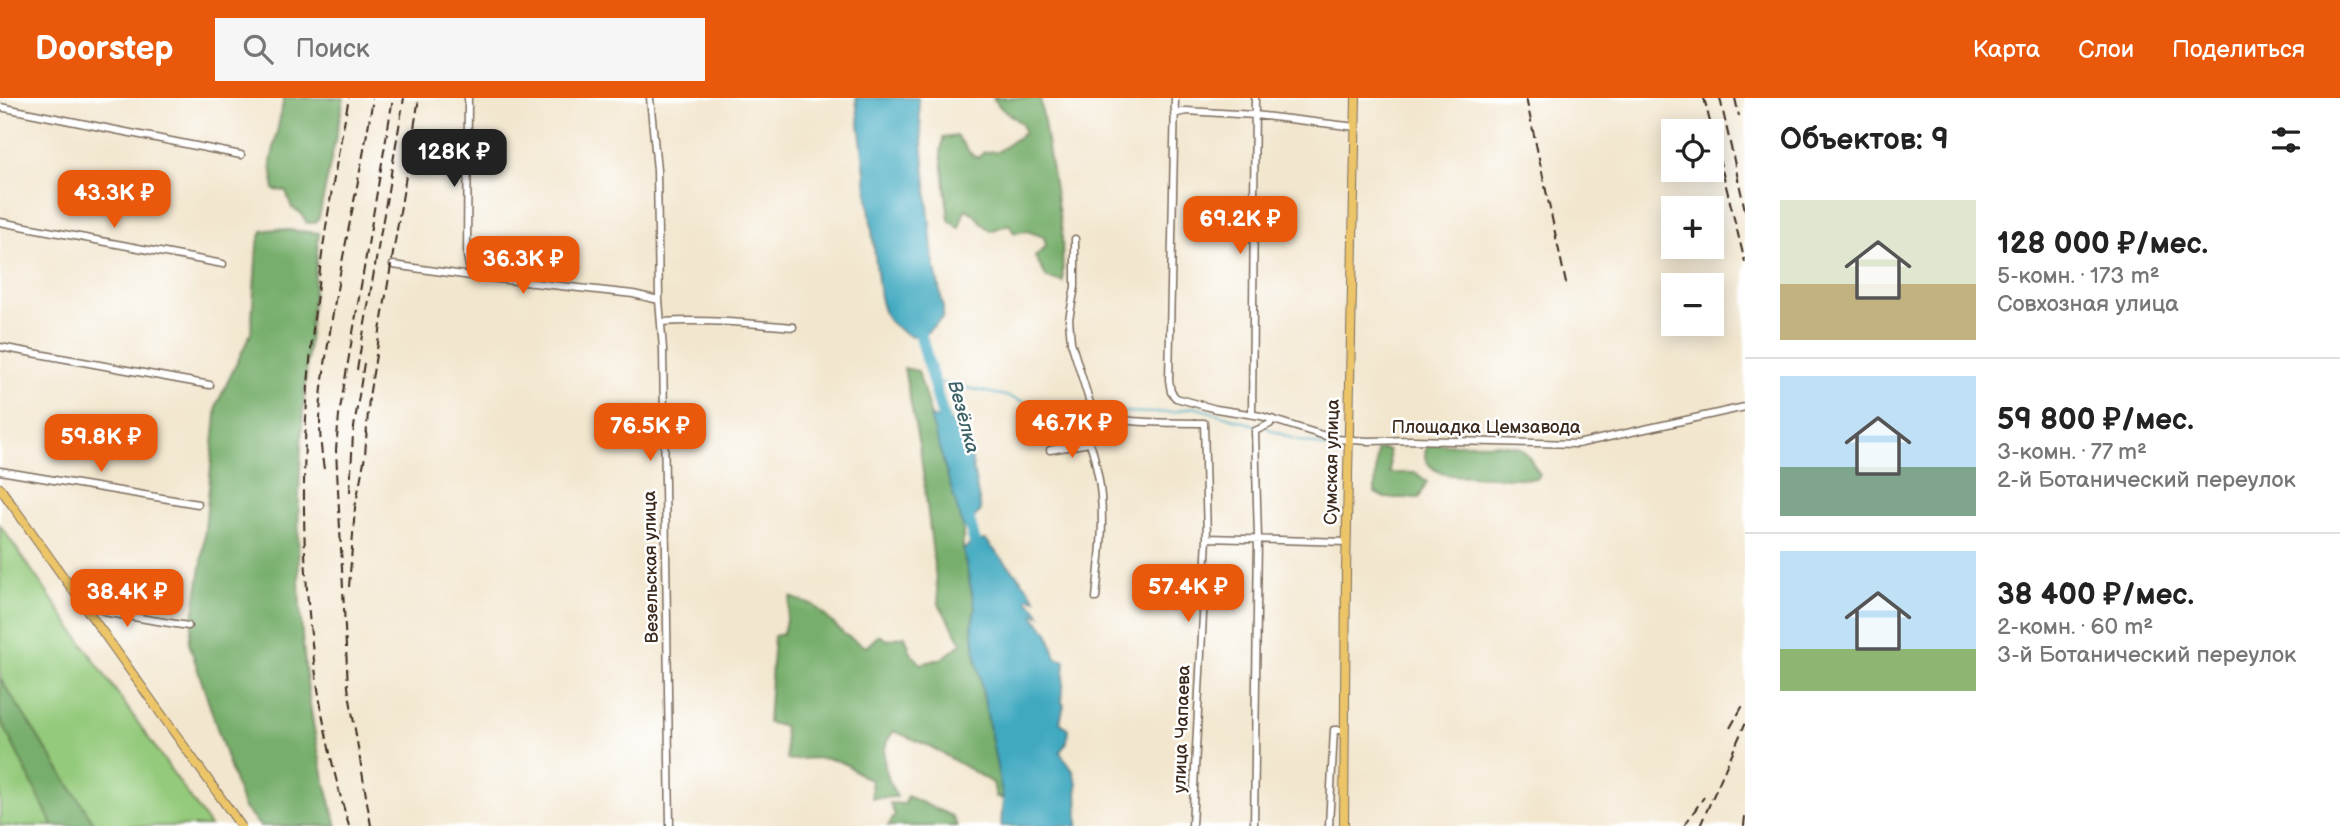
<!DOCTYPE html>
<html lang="ru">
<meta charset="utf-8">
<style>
body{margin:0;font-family:"Balsamiq Sans",sans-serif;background:#f6f6f6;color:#222;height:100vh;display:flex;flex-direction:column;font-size:26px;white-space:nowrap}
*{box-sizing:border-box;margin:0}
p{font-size:23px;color:#767676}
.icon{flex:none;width:38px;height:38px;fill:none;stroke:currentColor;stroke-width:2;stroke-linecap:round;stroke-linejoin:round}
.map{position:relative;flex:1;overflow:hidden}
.details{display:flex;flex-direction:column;background:#fff;width:595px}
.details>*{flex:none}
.tools{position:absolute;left:1661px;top:21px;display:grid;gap:14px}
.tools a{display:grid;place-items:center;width:63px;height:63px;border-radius:0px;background:#fff;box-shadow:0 4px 18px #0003;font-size:35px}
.price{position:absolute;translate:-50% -60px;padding:0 16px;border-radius:14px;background:#ea580c;color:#fff;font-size:23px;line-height:46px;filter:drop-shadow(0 2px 4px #0008)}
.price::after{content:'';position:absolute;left:50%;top:42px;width:21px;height:16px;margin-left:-10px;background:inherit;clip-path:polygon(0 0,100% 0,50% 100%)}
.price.current{background:#222;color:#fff}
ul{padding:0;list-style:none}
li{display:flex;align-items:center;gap:21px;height:175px;padding:0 35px}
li+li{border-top:2px solid #e0e0e0}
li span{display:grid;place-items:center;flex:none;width:196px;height:140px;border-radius:0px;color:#555}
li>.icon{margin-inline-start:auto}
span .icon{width:84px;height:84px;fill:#fffc;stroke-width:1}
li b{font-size:30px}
h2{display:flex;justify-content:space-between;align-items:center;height:84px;padding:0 35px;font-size:30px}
header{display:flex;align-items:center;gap:42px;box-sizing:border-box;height:98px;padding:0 35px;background:#ea580c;color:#fff}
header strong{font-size:33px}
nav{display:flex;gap:38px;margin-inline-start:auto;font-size:24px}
.search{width:490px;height:63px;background:#f6f6f6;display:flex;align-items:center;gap:18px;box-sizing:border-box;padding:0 24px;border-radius:0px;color:#767676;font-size:26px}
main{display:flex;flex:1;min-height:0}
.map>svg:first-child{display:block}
.green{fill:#94ca7c;stroke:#687a4d;stroke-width:2}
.forest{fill:#77ae6c;stroke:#596c45;stroke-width:2}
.water{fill:#40a9c0;stroke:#3e6a6f;stroke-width:2}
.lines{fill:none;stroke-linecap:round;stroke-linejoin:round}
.stream{stroke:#40a9c0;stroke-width:2}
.river{stroke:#40a9c0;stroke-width:12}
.minor-casing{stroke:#7b6c5c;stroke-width:9}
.major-casing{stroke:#7b6c5c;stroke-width:10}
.minor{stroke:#fff;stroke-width:6}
.major{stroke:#edc569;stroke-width:8}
.rail{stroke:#3b2a1e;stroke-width:2;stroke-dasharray:10 5;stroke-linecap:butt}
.labels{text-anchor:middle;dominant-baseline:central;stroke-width:5;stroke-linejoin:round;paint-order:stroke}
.street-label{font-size:18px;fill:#3b2a1e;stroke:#fff}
.water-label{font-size:19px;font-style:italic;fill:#3d6367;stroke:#fff}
</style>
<header>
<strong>Doorstep</strong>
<div class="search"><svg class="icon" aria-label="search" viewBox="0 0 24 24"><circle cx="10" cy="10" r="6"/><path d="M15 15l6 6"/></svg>Поиск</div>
<nav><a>Карта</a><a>Слои</a><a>Поделиться</a></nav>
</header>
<main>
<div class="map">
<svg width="1745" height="728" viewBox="0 0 1745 728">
<rect width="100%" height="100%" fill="#fff"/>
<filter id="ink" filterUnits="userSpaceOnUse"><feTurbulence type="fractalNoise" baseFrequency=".0143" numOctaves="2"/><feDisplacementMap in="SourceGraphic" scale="14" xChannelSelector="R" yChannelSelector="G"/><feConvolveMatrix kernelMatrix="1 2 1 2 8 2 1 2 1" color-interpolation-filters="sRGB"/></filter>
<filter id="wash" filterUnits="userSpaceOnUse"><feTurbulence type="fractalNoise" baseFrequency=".00686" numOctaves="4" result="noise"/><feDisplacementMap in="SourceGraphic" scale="28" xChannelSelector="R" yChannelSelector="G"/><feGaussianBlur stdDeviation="1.57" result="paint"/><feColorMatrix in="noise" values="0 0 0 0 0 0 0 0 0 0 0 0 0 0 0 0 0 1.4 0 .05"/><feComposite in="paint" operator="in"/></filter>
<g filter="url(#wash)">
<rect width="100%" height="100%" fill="#f2e6ce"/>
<path class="green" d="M0,427L210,728H0Z"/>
<path class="forest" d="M284,0H344L319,119L315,125H307L301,115L292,110L286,93L274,92L271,64Z
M993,0H1040L1062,134L1063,184L1047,180L1035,159L1046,148L1044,139L1027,133L1014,135L1009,126L991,133C980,126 977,115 965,111L959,130L949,122L941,54L943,40L957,38L970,55L978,60L984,54L999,53L1024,35L1022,26L1001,10Z
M276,131L319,135C300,338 277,529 337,728H260L243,709L189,545L202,462L217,306L251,235L257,148L262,133Z
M904,270L918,273L963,430V452L975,510L972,527L975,553L1003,701L996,699L993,685L929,648L894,633C876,652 886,680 897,699L872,700L871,682C860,679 854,670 843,665C826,657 805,661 787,662L784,628L768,625L774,538L783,536L791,499L815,508L844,536L866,549L879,537L887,542L905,538L911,555L921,566L943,560L962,545L939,506L921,358Z
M1435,346C1455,347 1504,343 1520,350C1528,353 1533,369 1540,376L1537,381L1448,377C1435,374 1417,362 1429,347Z
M1383,351L1389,353L1390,375H1416L1427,384L1419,400H1385L1375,395L1377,352Z
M0,580L96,728H53L0,620Z
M907,698L952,718L957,728H888L895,717L890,705L905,706Z"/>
<path class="water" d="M856,0H918L933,161L943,208V219L926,235L911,238C890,227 885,223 880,199Z
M930,319C946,323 958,323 967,338L981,413L963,430Z
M986,442C1002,463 1022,479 1036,501L1029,499L1027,502L1036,510L1040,517L1034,516V519L1048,534L1056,560L1065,563L1062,604L1064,607L1060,624L1068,631L1067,644L1060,654L1073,673L1077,686L1078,728H1001L1003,701L975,553L972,527L975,510L963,452L975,443Z"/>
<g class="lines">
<path class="stream" d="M933,283L1006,298L1060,316L1090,313
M1095,313L1151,315L1173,314L1194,309L1258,328
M1267,330L1291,340L1329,350"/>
<path class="river" d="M916,220L948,338
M966,410L978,457"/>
</g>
</g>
<g filter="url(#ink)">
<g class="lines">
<defs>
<path id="minor" d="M468,0L467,158L471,178
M650,0L657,72L659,202L663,251L670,728
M1175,0L1169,282L1171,294L1176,300L1216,311L1261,318L1335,341L1369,343L1412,342L1577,346L1745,309
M0,9L241,57
M1174,16L1186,13L1255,17L1356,29
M0,124L223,166
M1075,141V189L1069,221L1071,244L1094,318
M393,167L471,178L633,196L659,202
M661,224C705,221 749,225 793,229
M0,249L210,287
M1252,316L1255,0
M1050,352L1089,345
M0,373L198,406
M1207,440L1346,444
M90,500L97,510L109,515L188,528
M1096,500C1100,460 1106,417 1098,377C1096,369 1095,360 1092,351C1088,340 1078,326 1093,318C1102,314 1115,321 1124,322C1151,326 1178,324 1204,325
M1192,728L1207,440L1204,325
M1254,728L1258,441L1255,333L1270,326L1272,321
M1329,728L1334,632H1344"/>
<path id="major" d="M0,390L241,728
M1344,728L1346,473L1356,0"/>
</defs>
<use href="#minor" class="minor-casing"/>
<use href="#major" class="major-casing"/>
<use href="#minor" class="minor"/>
<use href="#major" class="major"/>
<path class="rail" d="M1526,0L1567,190
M1704,0L1745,164
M1720,0L1745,112
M1735,0L1739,18
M357,272L404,0
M324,371C315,317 323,281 331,227C343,151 361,76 373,0
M350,394L353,336L364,265
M349,489L355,410L365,358L369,299L419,0
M1730,630L1745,604
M349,728C278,493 301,238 349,0
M371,728L348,589L336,352L339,317L393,0
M1684,728L1704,699
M1700,728L1745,626
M1744,728L1745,718"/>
</g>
</g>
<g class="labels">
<g class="street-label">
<text x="1486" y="329">Площадка Цемзавода</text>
<text transform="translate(1332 364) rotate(-89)">Сумская улица</text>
<text transform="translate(651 469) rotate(-91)">Везельская улица</text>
<text transform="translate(1182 631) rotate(-88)">улица Чапаева</text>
</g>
<g class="water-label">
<text transform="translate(963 319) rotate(75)">Везёлка</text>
</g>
</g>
</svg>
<div class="tools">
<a><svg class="icon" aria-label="locate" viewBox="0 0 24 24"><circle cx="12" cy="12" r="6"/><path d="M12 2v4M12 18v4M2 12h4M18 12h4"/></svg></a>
<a>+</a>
<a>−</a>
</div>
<b class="price current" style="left:454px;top:91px">128K ₽</b>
<b class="price" style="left:114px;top:132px">43.3K ₽</b>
<b class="price" style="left:1240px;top:158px">69.2K ₽</b>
<b class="price" style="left:523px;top:198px">36.3K ₽</b>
<b class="price" style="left:1072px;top:362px">46.7K ₽</b>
<b class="price" style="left:650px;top:365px">76.5K ₽</b>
<b class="price" style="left:101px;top:376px">59.8K ₽</b>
<b class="price" style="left:1188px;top:526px">57.4K ₽</b>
<b class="price" style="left:127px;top:531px">38.4K ₽</b>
</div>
<section class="details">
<h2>Объектов: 9<svg class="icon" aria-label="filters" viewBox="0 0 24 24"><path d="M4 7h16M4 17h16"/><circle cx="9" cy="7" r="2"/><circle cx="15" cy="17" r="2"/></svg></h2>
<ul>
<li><span style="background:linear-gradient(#dfe7d0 60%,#c2b280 0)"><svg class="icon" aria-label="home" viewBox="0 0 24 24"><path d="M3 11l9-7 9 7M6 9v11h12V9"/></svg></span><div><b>128 000 ₽/мес.</b><p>5-комн. · 173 m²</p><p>Совхозная улица</p></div></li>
<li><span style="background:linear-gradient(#bfe0f5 65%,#7fa58c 0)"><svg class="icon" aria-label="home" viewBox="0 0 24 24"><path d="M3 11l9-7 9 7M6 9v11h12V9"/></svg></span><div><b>59 800 ₽/мес.</b><p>3-комн. · 77 m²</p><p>2-й Ботанический переулок</p></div></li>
<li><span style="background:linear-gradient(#bfe0f5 70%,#8fb573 0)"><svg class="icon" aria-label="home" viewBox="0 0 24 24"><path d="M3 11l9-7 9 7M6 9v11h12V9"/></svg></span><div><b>38 400 ₽/мес.</b><p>2-комн. · 60 m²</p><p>3-й Ботанический переулок</p></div></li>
</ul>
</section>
</main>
